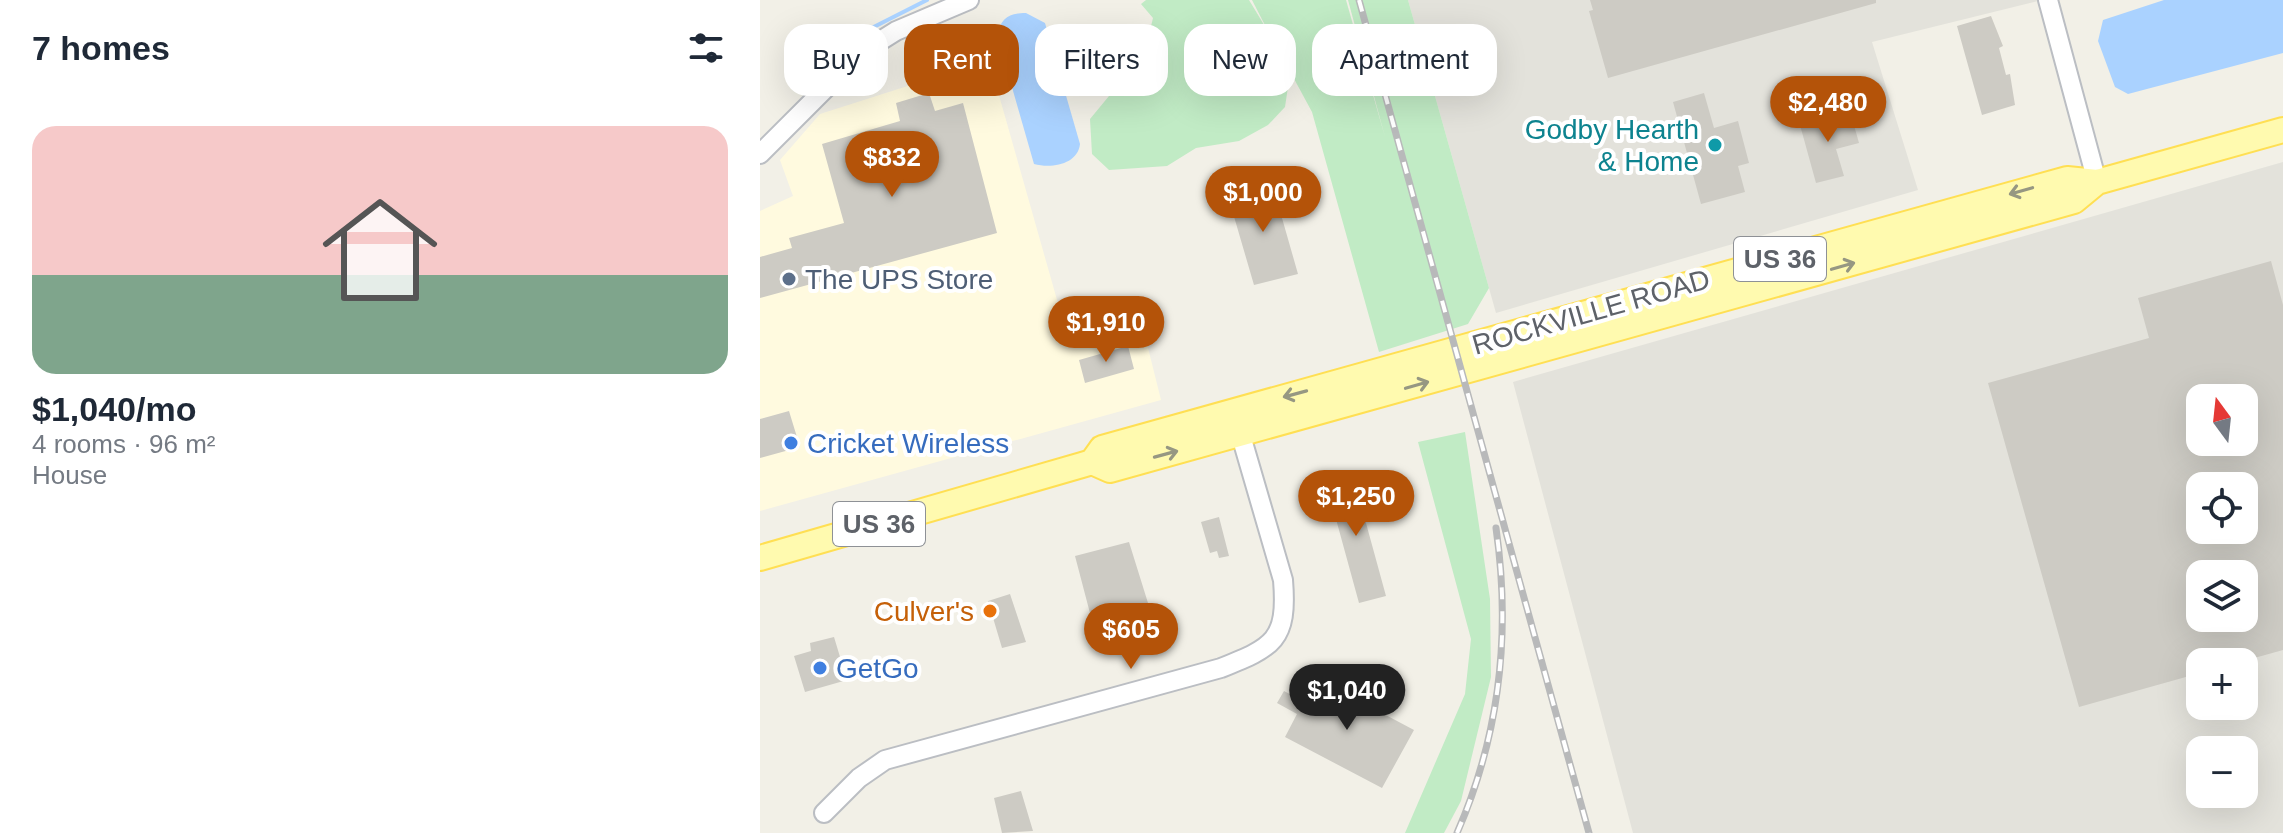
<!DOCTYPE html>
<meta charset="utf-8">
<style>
body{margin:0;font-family:Arial,sans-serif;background:#f2f2f3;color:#1f2937;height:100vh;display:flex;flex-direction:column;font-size:30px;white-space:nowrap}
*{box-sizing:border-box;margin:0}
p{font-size:26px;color:#747a83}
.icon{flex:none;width:44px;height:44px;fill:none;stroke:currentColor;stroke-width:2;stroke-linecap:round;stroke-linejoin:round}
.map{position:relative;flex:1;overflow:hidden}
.side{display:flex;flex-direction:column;background:#fff;width:760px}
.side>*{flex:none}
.top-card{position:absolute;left:24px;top:24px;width:760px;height:72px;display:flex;gap:16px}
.needle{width:52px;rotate:345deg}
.buttons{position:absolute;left:1426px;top:384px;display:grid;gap:16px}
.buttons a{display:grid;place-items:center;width:72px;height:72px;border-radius:16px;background:#fff;box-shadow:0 8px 32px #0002;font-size:40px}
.price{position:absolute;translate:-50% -68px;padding:0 18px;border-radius:28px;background:#b45309;color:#fff;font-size:26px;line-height:52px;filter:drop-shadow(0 2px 4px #0008)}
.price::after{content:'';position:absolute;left:50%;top:48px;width:24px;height:18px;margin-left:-12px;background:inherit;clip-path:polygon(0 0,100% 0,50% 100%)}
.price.selected{background:#222;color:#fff}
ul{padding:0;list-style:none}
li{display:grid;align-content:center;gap:16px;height:424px;padding:0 32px}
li+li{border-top:2px solid #e0e1e3}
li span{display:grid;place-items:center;height:248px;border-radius:24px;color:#555}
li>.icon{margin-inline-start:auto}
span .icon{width:144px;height:144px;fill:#fffc;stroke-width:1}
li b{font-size:34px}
h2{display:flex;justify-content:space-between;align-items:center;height:96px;padding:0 32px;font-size:34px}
.pill{padding:0 28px;border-radius:24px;background:#fff;box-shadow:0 8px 32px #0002;font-size:28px;line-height:72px}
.pill.selected{background:#b45309;color:#fff}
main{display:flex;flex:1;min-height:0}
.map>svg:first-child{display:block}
.commercial{fill:#fffadf}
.industrial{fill:#e3e2db;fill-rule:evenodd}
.green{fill:#c1ebc5}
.water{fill:#aad2ff}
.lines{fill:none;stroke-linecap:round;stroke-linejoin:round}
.stream{stroke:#aad2ff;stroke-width:4}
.building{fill:#cdcbc4;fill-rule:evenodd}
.minor-casing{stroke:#bbbec3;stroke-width:22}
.major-casing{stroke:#ffdf53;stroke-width:28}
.minor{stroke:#fff;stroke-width:18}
.major{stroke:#fffaaf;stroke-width:24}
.rail-casing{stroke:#b8b9ba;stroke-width:7}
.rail{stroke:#fff;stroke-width:4;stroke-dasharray:12;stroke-linecap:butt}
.oneway{stroke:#969782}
.culture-dot{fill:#0f9aa8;stroke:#fff;stroke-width:3}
.service-dot{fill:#5c6f8a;stroke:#fff;stroke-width:3}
.shop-dot{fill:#3f7fe0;stroke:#fff;stroke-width:3}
.food-dot{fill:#e8710a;stroke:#fff;stroke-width:3}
.labels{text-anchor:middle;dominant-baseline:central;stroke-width:8;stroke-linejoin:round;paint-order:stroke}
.shield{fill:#fff;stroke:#8e9196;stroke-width:2}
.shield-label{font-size:26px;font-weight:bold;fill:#5e6269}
.culture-label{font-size:28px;fill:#0d838f;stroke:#fff;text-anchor:end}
.service-label{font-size:28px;fill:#4e5e75;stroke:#fff;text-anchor:start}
.street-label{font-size:28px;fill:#5e6269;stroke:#fff}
.shop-label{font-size:28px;fill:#366cbe;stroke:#fff;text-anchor:start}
.food-label{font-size:28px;fill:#c56008;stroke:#fff;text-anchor:end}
</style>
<main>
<section class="side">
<h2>7 homes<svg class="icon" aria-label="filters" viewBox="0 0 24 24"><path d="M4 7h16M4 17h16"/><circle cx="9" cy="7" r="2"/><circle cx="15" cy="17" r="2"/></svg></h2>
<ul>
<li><span style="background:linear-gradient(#f6c9c9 60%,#7fa58c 0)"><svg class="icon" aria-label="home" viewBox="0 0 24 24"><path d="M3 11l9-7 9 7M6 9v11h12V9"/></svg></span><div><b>$1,040/mo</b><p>4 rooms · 96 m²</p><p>House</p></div></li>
</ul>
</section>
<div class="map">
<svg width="1523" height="833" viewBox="0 0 1523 833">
<rect width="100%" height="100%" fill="#f2f0e7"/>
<path class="commercial" d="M229,60L303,321L376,300L401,400L0,511V211L33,196L20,160L60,114Z"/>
<path class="industrial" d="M648,0H1282L1112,42L1158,190L736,313Z
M1523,162V833H873L753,382ZM1440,398H1484V442H1440ZM1440,486H1484V530H1440ZM1440,574H1484V618H1440ZM1440,662H1484V706H1440ZM1440,750H1484V794H1440Z"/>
<path class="green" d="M386,0H489L509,33L492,0H586L625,137L588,0H648L729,288L708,324L619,352L552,112L512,38L528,87L525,107L508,125L479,141L436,148L407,166L349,170L332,154L330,119L349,96L380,71L393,18L381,4Z
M705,432L730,599L731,677L701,801L684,833H645L705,694L711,639L658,442Z"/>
<path class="water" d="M1404,0H1523V53L1368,94L1355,87L1338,41L1343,20Z
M266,13L285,23L320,144C318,164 292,169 274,164L237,35C241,18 249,13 266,13Z"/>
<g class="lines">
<path class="stream" d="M94,37L167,0"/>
</g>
<path class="building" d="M830,0H1116V3L848,78L829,11L833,10Z
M1231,16L1243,46L1239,48L1246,75L1250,74L1255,105L1222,115L1197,26Z
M169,93L175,111L203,103L237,233L0,298V257L32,248L29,238L84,223L62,144L140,121L136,103Z
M944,93L954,128L978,121L989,163L978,166L985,192L941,204L913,102Z
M1090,111L1099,143L1076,149L1084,176L1056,183L1040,125Z
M512,183L538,274L494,285L468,196Z
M1511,261L1523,305V650L1480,662H1440V673L1319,707L1228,383L1389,338L1378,298ZM1440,398H1484V442H1440ZM1440,486H1484V530H1440ZM1440,574H1484V618H1440Z
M368,346L374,369L325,383L319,360Z
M29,411L40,447L0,458V419Z
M592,472L626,596L599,603L565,479Z
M459,517L469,556L459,558L457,551L450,553L441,522Z
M369,542L388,603L331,617L315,556Z
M250,594L266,642L242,648L228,601Z
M74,637L87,680L45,692L34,656L51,651L50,643Z
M556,678L654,730L622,788L525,737L537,714L517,703L524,691L543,701Z
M261,791L273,831L242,833L234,798Z"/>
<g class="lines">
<defs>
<path id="minor" d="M1288,0L1337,182
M0,154L101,53L136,31L209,0
M64,813L99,778L125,760L461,668C513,647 528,641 523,580L477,422"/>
<path id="major" d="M332,462L342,448L1307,179L1337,182
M0,558L322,465L332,462L350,470L1314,201L1337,182L1523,130"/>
</defs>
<use href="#minor" class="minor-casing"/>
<use href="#major" class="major-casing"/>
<use href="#minor" class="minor"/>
<use href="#major" class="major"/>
<defs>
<path id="rail" d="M599,0L829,833
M697,833C740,735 751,633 736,528"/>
</defs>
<use href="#rail" class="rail-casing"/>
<use href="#rail" class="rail"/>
</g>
<defs><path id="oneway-shaft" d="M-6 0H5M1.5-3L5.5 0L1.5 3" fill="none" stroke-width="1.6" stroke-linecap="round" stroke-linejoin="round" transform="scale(2)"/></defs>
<g class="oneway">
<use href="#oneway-shaft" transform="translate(1261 191) rotate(164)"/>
<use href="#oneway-shaft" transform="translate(1083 266) rotate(-16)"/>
<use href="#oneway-shaft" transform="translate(657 385) rotate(-16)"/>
<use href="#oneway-shaft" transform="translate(535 394) rotate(165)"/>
<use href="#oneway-shaft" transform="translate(406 454) rotate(-15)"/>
</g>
<circle class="culture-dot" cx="955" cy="145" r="8"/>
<circle class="service-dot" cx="29" cy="279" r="8"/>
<g class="shop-dot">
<circle cx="31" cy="443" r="8"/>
<circle cx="60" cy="668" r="8"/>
</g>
<circle class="food-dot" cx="230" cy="611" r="8"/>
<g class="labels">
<g class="shield">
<rect x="974" y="237" width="92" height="44" rx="6"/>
<rect x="73" y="502" width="92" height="44" rx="6"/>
</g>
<g class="shield-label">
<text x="1020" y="259">US 36</text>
<text x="119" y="524">US 36</text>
</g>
<g class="culture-label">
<text x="939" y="129">Godby Hearth<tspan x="939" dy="32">&amp; Home</tspan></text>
</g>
<g class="service-label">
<text x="45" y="279">The UPS Store</text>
</g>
<g class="street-label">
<text transform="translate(831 312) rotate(-16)">ROCKVILLE ROAD</text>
</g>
<g class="shop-label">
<text x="47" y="443">Cricket Wireless</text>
<text x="76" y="668">GetGo</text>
</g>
<g class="food-label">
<text x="214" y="611">Culver's</text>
</g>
</g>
</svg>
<div class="buttons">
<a><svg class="needle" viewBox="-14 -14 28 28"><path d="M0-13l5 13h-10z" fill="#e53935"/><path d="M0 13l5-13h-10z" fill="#747a83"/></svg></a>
<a><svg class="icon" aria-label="locate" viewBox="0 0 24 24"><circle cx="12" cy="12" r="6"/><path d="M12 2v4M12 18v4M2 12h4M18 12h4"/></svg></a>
<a><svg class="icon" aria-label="layers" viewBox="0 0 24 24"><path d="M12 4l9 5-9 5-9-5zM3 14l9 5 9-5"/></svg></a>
<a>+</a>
<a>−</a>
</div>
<b class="price" style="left:1068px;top:144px">$2,480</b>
<b class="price" style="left:132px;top:199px">$832</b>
<b class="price" style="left:503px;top:234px">$1,000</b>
<b class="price" style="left:346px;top:364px">$1,910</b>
<b class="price" style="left:596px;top:538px">$1,250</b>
<b class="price" style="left:371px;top:671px">$605</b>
<b class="price selected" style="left:587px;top:732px">$1,040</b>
<div class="top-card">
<a class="pill">Buy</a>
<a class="pill selected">Rent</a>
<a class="pill">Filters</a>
<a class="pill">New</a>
<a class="pill">Apartment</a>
</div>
</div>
</main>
